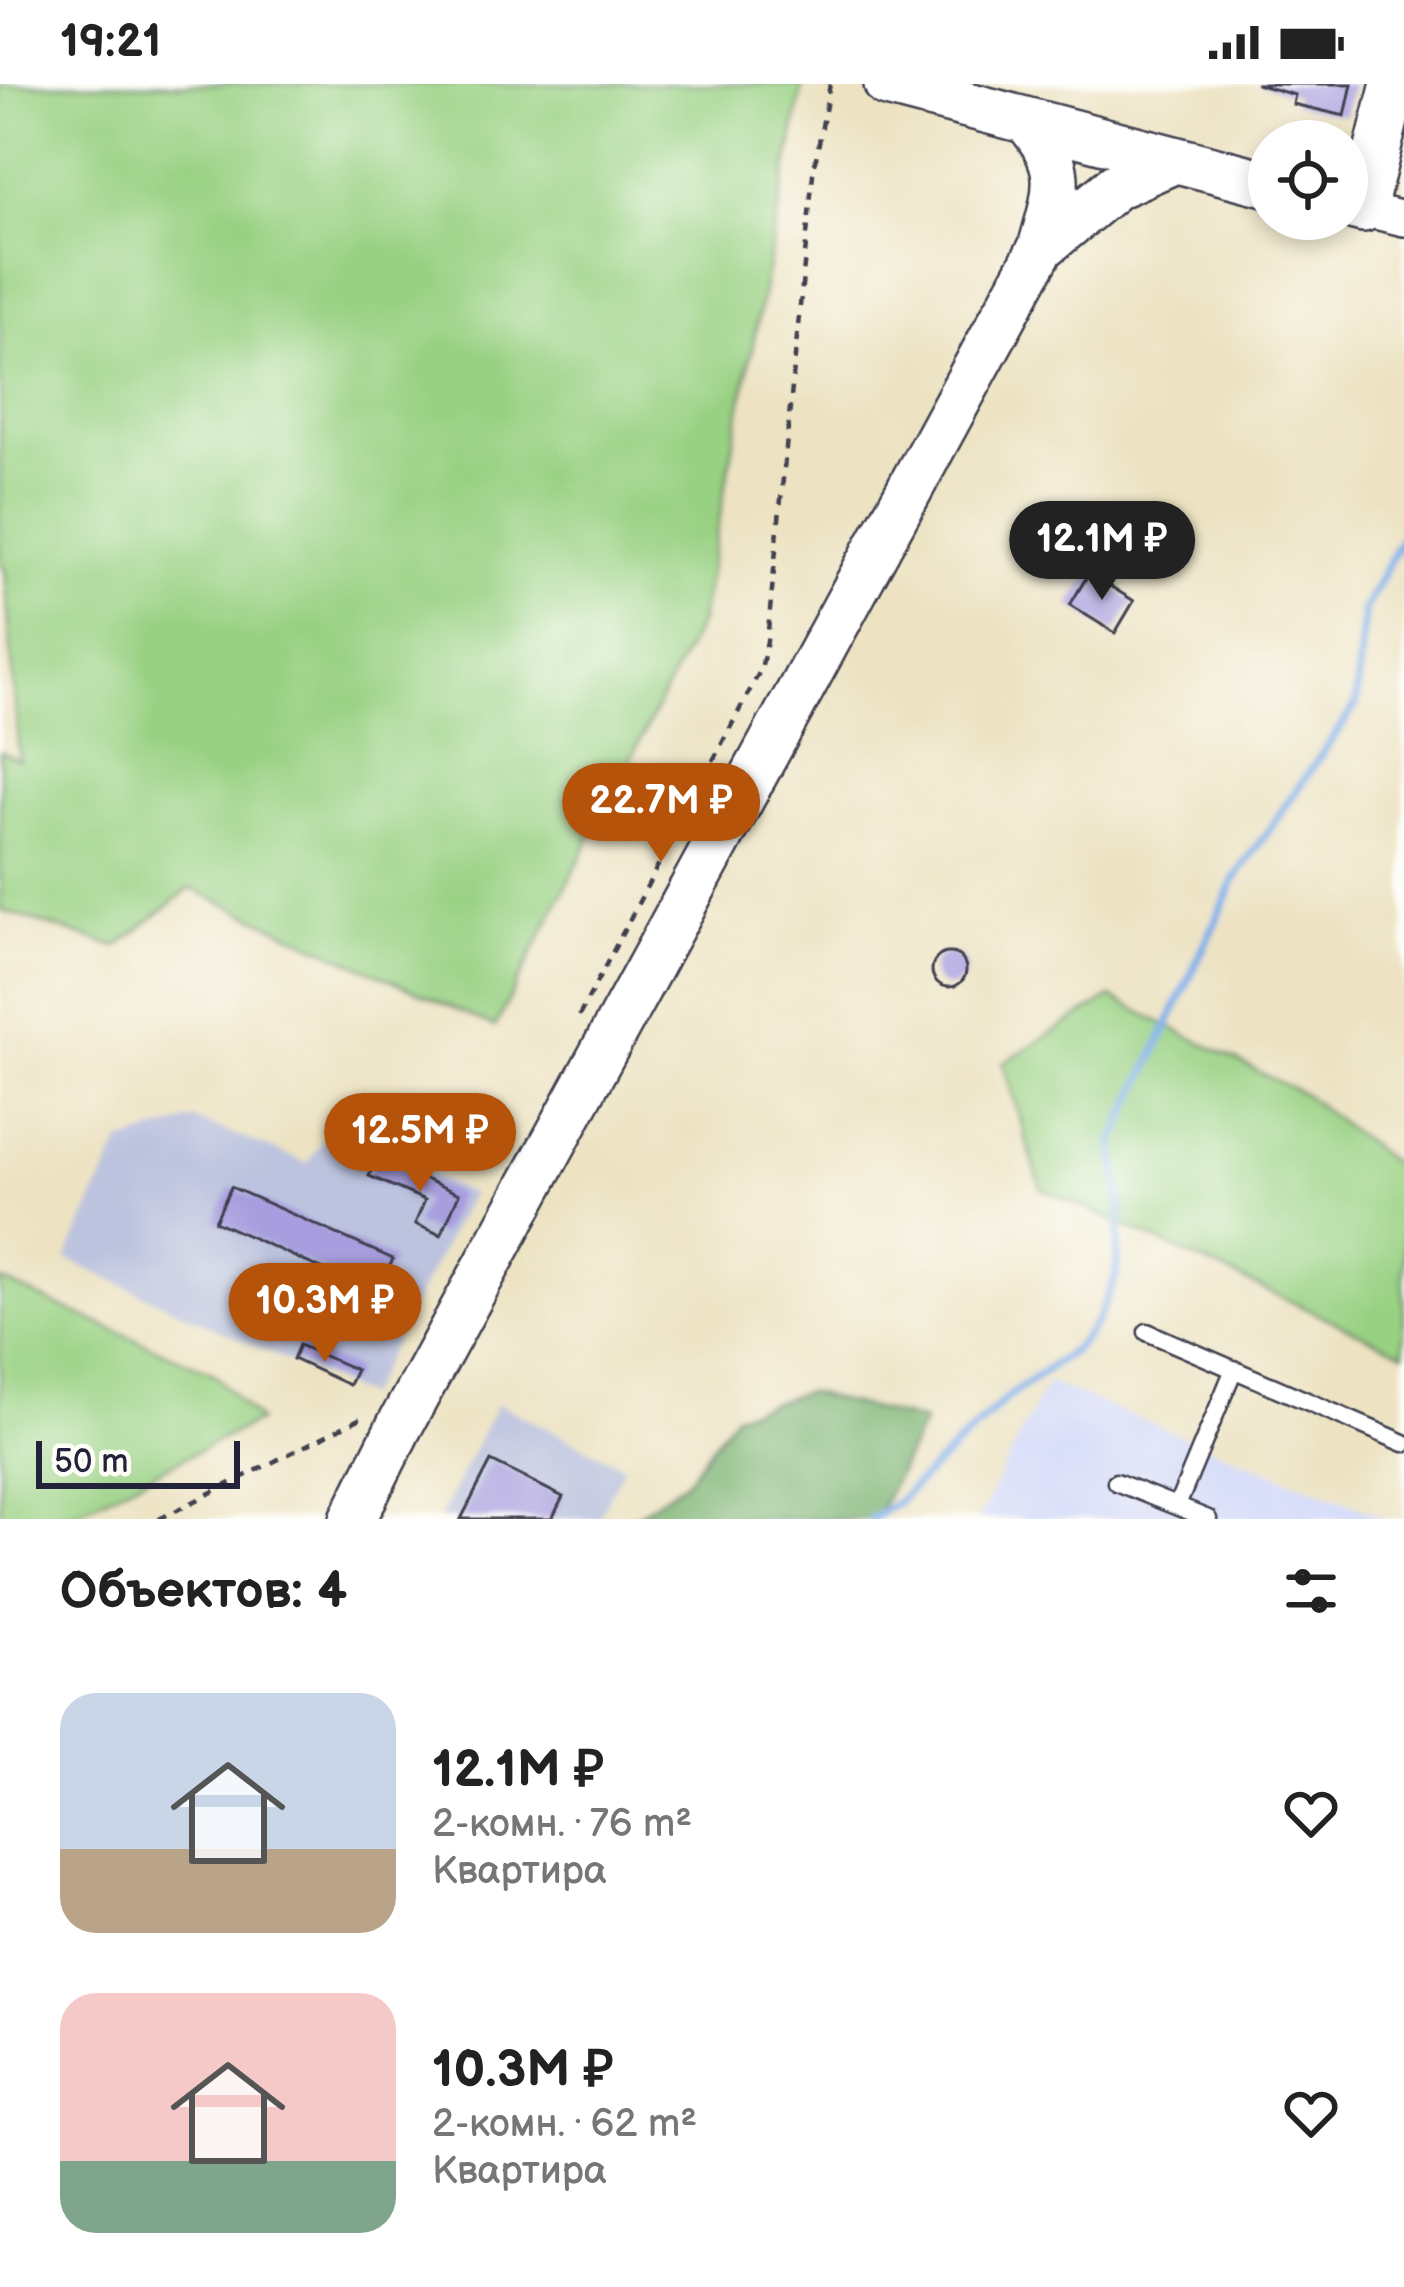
<!DOCTYPE html>
<html lang="ru">
<meta charset="utf-8">
<style>
body{margin:0;font-family:"Balsamiq Sans",sans-serif;background:#f2f2f2;color:#222;height:100vh;display:flex;flex-direction:column;font-size:45px;white-space:nowrap}
*{box-sizing:border-box;margin:0}
p{font-size:39px;color:#767676}
.icon{flex:none;width:66px;height:66px;fill:none;stroke:currentColor;stroke-width:2;stroke-linecap:round;stroke-linejoin:round}
.map{position:relative;height:1435px;overflow:hidden}
.drawer{display:flex;flex-direction:column;background:#fff;flex:1}
.drawer>*{flex:none}
.tools{position:absolute;left:1248px;top:36px;display:grid;gap:24px}
.tools a{display:grid;place-items:center;width:120px;height:120px;border-radius:50%;background:#fff;box-shadow:0 6px 18px #0003;font-size:60px}
.scale{position:absolute;left:36px;bottom:30px;width:204px;box-sizing:border-box;padding-left:12px;border:6px solid #22223b;border-top:0;font-size:33px;line-height:42px;white-space:nowrap;color:#22223b;-webkit-text-stroke:9px #fdfcf7;paint-order:stroke}
.price{position:absolute;translate:-50% -102px;padding:0 27px;border-radius:42px;background:#b45309;color:#fff;font-size:39px;line-height:78px;filter:drop-shadow(0 3px 6px #0008)}
.price::after{content:'';position:absolute;left:50%;top:72px;width:36px;height:27px;margin-left:-18px;background:inherit;clip-path:polygon(0 0,100% 0,50% 100%)}
.price.selected{background:#222;color:#fff}
ul{padding:0;list-style:none}
li{display:flex;align-items:center;gap:36px;height:300px;padding:0 60px}
li span{display:grid;place-items:center;flex:none;width:336px;height:240px;border-radius:36px;color:#555}
li>.icon{margin-inline-start:auto}
span .icon{width:144px;height:144px;fill:#fffc;stroke-width:1}
li b{font-size:51px}
h2{display:flex;justify-content:space-between;align-items:center;height:144px;padding:0 60px;font-size:51px}
.status{display:flex;justify-content:space-between;align-items:center;height:84px;padding:0 60px;background:#fff;direction:ltr}
.status svg{height:33px;fill:currentColor}
.map>svg:first-child{display:block}
.built{fill:#d2d9f9}
.industrial{fill:#bcc3de}
.green{fill:#99d183;stroke:#5e7a5f;stroke-width:3}
.forest{fill:#7ab371;stroke:#4e6a56;stroke-width:3}
.lines{fill:none;stroke-linecap:round;stroke-linejoin:round}
.stream{stroke:#7dade8;stroke-width:8}
.building{fill:#a89edf}
.lane-casing{stroke:#403f4f;stroke-width:21}
.street-casing{stroke:#403f4f;stroke-width:38}
.secondary-casing{stroke:#403f4f;stroke-width:50}
.path{stroke:#403f4f;stroke-width:4.5;stroke-dasharray:9 9;stroke-linecap:butt}
.lane{stroke:#fff;stroke-width:16}
.street{stroke:#fff;stroke-width:33}
.secondary{stroke:#fff;stroke-width:45}
</style>
<div class="status"><b>19:21</b><svg viewBox="0 0 49 12"><path d="M0 12V9h3v3zM5 12V6h3v6zM10 12V3h3v9zM15 12V0h3v12zM26 1h20v11H26zM47 4h2v5h-2z"/></svg></div>
<div class="map">
<svg width="1404" height="1435" viewBox="0 0 1404 1435">
<rect width="100%" height="100%" fill="#fdfcf7"/>
<filter id="ink" filterUnits="userSpaceOnUse"><feTurbulence type="fractalNoise" baseFrequency=".00833" numOctaves="2"/><feDisplacementMap in="SourceGraphic" scale="24" xChannelSelector="R" yChannelSelector="G"/><feConvolveMatrix kernelMatrix="1 2 1 2 8 2 1 2 1" color-interpolation-filters="sRGB"/></filter>
<filter id="wash" filterUnits="userSpaceOnUse"><feTurbulence type="fractalNoise" baseFrequency=".004" numOctaves="4" result="noise"/><feDisplacementMap in="SourceGraphic" scale="48" xChannelSelector="R" yChannelSelector="G"/><feGaussianBlur stdDeviation="2.7" result="paint"/><feColorMatrix in="noise" values="0 0 0 0 0 0 0 0 0 0 0 0 0 0 0 0 0 1.4 0 .05"/><feComposite in="paint" operator="in"/></filter>
<g filter="url(#wash)">
<rect width="100%" height="100%" fill="#ede3c3"/>
<path class="built" d="M1047,1298L1390,1435H978Z"/>
<path class="industrial" d="M194,1035L308,1079L331,1043L470,1110L366,1313L66,1175L120,1059Z
M497,1319L624,1382L598,1435H439Z"/>
<path class="green" d="M0,0H803L699,540L495,943L190,804L117,863L0,826V667L19,676L5,485L0,482Z
M1111,913L1305,1011L1404,1088V1269L1041,1104L1003,979Z
M0,1196L214,1290L258,1337L61,1435H0Z"/>
<path class="forest" d="M806,1308L924,1338L875,1435H632L687,1396L735,1330Z"/>
<g class="lines">
<path class="stream" d="M871,1435L897,1418L1007,1314L1076,1264L1097,1237L1116,1192L1121,1124L1114,1058L1236,793L1356,621L1364,526L1404,449"/>
</g>
<g id="blocks">
<path class="building" d="M1256,0H1352L1345,32L1293,20L1295,11Z
M1089,489L1134,517L1115,549L1070,521Z
M932 886a17 17 0 1 1 34 0a17 17 0 1 1-34 0Z
M377,1074L459,1110L441,1151L415,1140L425,1116L369,1092Z
M231,1103L393,1175L377,1210L215,1137Z
M299,1261L356,1286L349,1301L293,1275Z
M491,1377L563,1413L552,1435H461Z"/>
</g>
</g>
<g filter="url(#ink)">
<use href="#blocks" fill-opacity="0" stroke="#403f4f" stroke-width="3"/>
<g class="lines">
<defs>
<path id="lane" d="M1147,1248L1404,1359
M1116,1398L1208,1435
M1177,1422L1234,1285"/>
<path id="street" d="M1363,125L1404,135"/>
<path id="secondary" d="M887,0L1269,100
M1347,121L1363,125L1394,0
M1041,164L1116,102L1175,76
M353,1435L399,1343L1041,164C1056,109 1068,85 1028,38"/>
</defs>
<use href="#lane" class="lane-casing"/>
<use href="#street" class="street-casing"/>
<use href="#secondary" class="secondary-casing"/>
<path class="path" d="M579,932L761,585L767,557L813,90L830,0
M159,1435L363,1333"/>
<use href="#lane" class="lane"/>
<use href="#street" class="street"/>
<use href="#secondary" class="secondary"/>
</g>
</g>
</svg>
<div class="tools">
<a><svg class="icon" aria-label="locate" viewBox="0 0 24 24"><circle cx="12" cy="12" r="6"/><path d="M12 2v4M12 18v4M2 12h4M18 12h4"/></svg></a>
</div>
<div class="scale">50 m</div>
<b class="price selected" style="left:1102px;top:519px">12.1M ₽</b>
<b class="price" style="left:661px;top:781px">22.7M ₽</b>
<b class="price" style="left:420px;top:1111px">12.5M ₽</b>
<b class="price" style="left:325px;top:1281px">10.3M ₽</b>
</div>
<section class="drawer">
<h2>Объектов: 4<svg class="icon" aria-label="filters" viewBox="0 0 24 24"><path d="M4 7h16M4 17h16"/><circle cx="9" cy="7" r="2"/><circle cx="15" cy="17" r="2"/></svg></h2>
<ul>
<li><span style="background:linear-gradient(#c9d6e8 65%,#b9a48a 0)"><svg class="icon" aria-label="home" viewBox="0 0 24 24"><path d="M3 11l9-7 9 7M6 9v11h12V9"/></svg></span><div><b>12.1M ₽</b><p>2-комн. · 76 m²</p><p>Квартира</p></div><svg class="icon" aria-label="heart" viewBox="0 0 24 24"><path d="M12 20l-8-8c-3-5 5-10 8-4 3-6 11-1 8 4z"/></svg></li>
<li><span style="background:linear-gradient(#f6c9c9 70%,#7fa58c 0)"><svg class="icon" aria-label="home" viewBox="0 0 24 24"><path d="M3 11l9-7 9 7M6 9v11h12V9"/></svg></span><div><b>10.3M ₽</b><p>2-комн. · 62 m²</p><p>Квартира</p></div><svg class="icon" aria-label="heart" viewBox="0 0 24 24"><path d="M12 20l-8-8c-3-5 5-10 8-4 3-6 11-1 8 4z"/></svg></li>
</ul>
</section>
